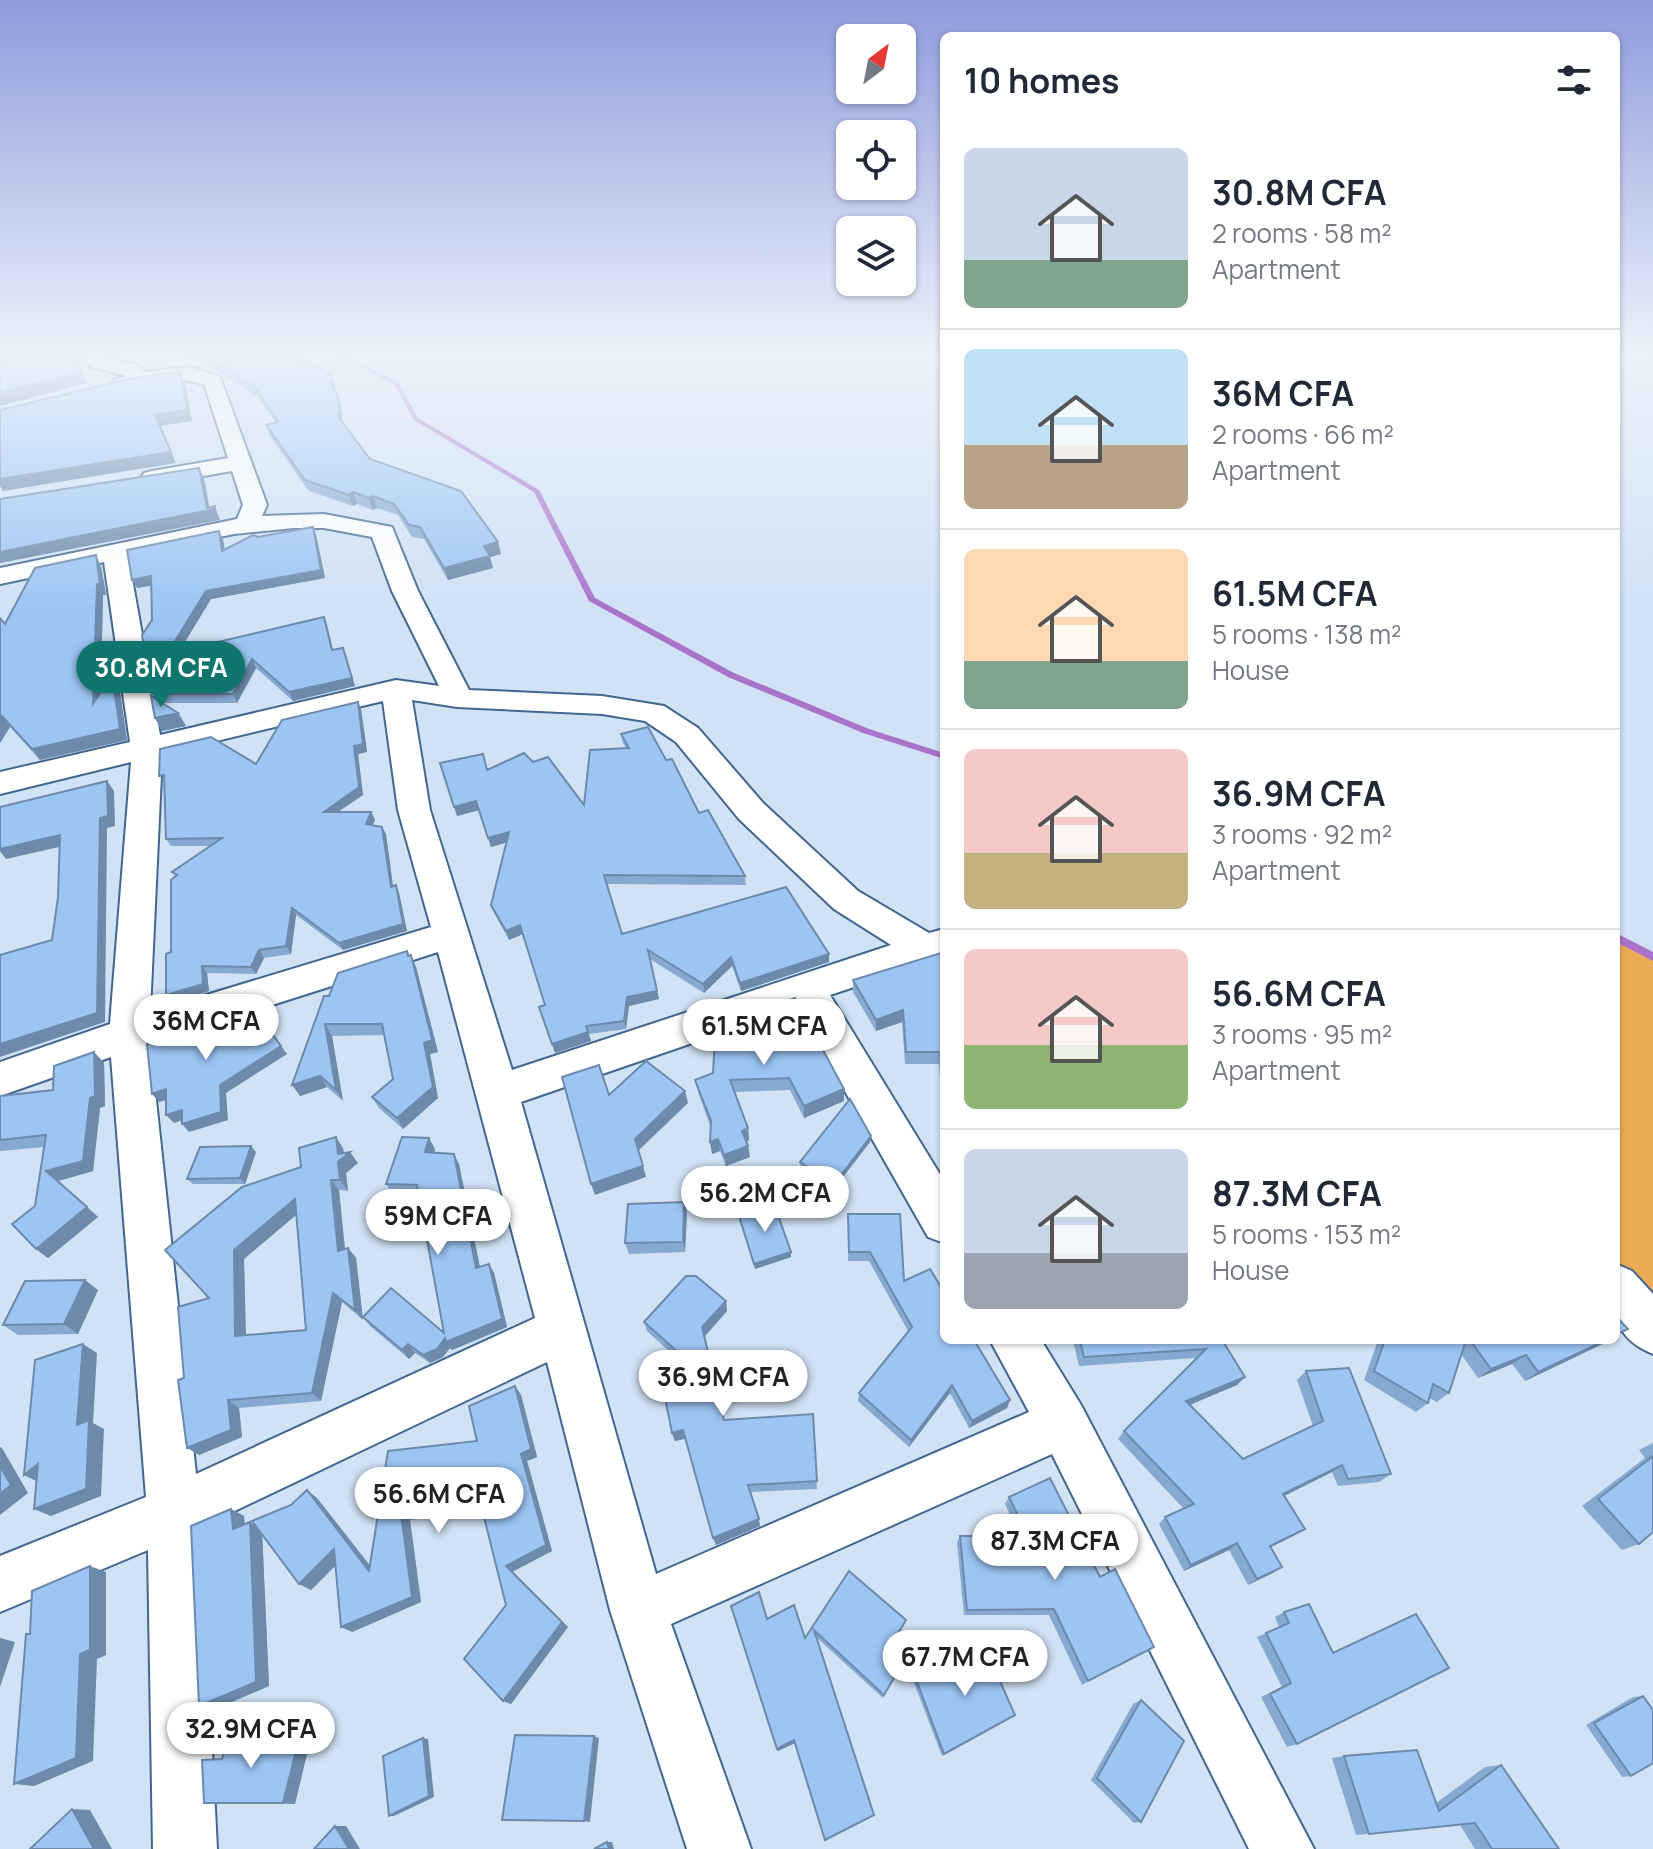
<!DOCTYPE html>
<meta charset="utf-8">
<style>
body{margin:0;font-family:Manrope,sans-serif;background:#f2f2f3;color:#1f2937;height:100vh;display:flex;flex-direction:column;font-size:30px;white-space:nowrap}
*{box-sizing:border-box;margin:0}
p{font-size:26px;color:#747a83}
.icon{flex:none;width:44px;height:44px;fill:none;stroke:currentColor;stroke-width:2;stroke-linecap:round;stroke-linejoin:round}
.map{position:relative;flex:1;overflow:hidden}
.side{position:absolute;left:940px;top:32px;width:680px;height:1312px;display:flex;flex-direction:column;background:#fff;border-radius:12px;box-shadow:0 2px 6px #0004}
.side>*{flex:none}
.needle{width:52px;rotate:32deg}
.fabs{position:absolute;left:836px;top:24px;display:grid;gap:16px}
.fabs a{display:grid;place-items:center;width:80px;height:80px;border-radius:12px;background:#fff;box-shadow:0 2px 6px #0004;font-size:40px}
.price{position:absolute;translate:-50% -68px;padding:0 18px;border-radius:28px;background:#fff;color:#222;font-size:26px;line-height:52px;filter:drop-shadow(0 2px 4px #0008)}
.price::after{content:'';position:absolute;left:50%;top:48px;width:24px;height:18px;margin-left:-12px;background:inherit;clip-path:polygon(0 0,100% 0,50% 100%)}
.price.selected{background:#0f766e;color:#fff}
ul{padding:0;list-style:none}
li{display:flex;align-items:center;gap:24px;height:200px;padding:0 24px}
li+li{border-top:2px solid #e0e1e3}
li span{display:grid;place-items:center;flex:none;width:224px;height:160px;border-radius:12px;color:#555}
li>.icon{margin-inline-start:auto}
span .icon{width:96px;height:96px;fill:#fffc;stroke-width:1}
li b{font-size:34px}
h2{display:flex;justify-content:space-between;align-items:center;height:96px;padding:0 24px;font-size:34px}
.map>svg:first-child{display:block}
.green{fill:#ecac55}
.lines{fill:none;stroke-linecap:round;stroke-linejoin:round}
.stream{fill:#aa73ca;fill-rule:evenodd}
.minor-casing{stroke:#416790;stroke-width:4}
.minor{fill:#fff;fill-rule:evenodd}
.wall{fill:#86a9d2;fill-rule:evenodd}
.shaded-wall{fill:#6d8aab}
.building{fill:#9cc5f4;stroke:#6d8aab;stroke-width:2;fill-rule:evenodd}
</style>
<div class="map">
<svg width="1653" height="1849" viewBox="0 0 1653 1849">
<rect width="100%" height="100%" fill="#d1e2f5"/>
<path class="green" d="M1616,937L1653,957V1319L1616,1280Z"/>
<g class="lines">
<path class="stream" d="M323,351H332L342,354L398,382L418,418L539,490L595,598L734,673L869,729L944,753V759L863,733L728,677L589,601L534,492L414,420L394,384L338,356Z
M1616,933L1653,952V961L1616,942Z"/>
<defs>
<path id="minor" d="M80,351H99L104,358L138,365L145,372L191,367L220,377L267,505L262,516L324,514L392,527L418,591L469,690L602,696L664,706L698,728L763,803L858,891L929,933L944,929V957L830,995L944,1181V1243L928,1237L797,1007L521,1102L656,1574L1029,1412L990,1340H1041L1081,1405L1314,1849H1249L1052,1454L671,1624L751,1849H687L610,1610L547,1362L201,1527L217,1849H153L148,1550L0,1612V1556L146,1497L111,1057L0,1096V1062L110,1024L131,762L0,794V772L130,742L104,562L0,584V568L237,519L243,505L232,471L152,485L144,483L141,478L144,473L152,471L228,458L204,384L179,379L121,390L114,388L111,384L114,380L127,376L91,367ZM294,528H324L372,537L392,591L439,686L396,680L160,735L128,556L234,534ZM412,700L457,707L602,714L645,721L676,742L739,819L834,909L891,945L512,1070L430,810ZM383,701L398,810L431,927L150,1012L162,754ZM438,952L535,1318L196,1474L150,1044Z
M1616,1264L1632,1271L1653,1294V1354C1607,1335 1616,1307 1616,1264Z"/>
</defs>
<use href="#minor" class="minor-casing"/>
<use href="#minor" class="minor"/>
</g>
<path class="wall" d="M187,351H314L292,354L331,375L335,385V391L341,407L342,423L370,459L501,554L490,557L493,568L448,580L424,539L412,537L398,515L377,508L373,510L357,504L353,506L309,491L270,436L266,425L275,422L258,397L210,367L193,361Z
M316,535L325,578L211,599L179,652L327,625L333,650L346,657L355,686L293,701L256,668L237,703H162L178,713L186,726L162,731L155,718L154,698L152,694L151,585L137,588L223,539L225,550L258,537Z
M101,566L106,595H103L101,693L119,686L127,740L40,760L10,727L0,743V618L5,624Z
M358,702L361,709L367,752L358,754L363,795L338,812H371L375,820L372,825L382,827L386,834L393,886L396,885L399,893L407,931L343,950L296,915L291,954L264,958L256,974L207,973L209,991L172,1002L166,995L171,952L175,876L172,872L210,846H171L166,839L164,784L256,764Z
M621,734L666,760L699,813L745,876L746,885L606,884L622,934L829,962L741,991L732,966L704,993L650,959L659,999L629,1006L626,1029L589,1034L591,1041L555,1053L539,1007L545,1005L523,934L509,940L494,913L491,905L507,842L491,847L479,810L457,816L488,770L533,762L584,805L626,748L623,743Z
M407,951L416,967L438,1052L430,1054L438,1098L403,1129L379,1108L372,1097L393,1079L385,1035L332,1036L343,1101L327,1087L300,1096L329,996Z
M944,952V1079H940L939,1064H905L902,1022L876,1031L853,992V980Z
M753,1012L844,1089V1101L804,1118L790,1090L735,1092L748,1128L749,1140L747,1141L750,1157L726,1166L720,1151L712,1154L711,1128L698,1092L695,1080L713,1073L726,1038L755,1025Z
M94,1052L104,1063L105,1106L100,1108L93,1171L58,1181L98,1217L48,1258L36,1249L35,1206L44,1147L0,1151V1096L53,1090Z
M870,1142L833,1190L801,1168L800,1162Z
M343,1148L344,1153L358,1163L346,1173L348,1191L339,1190L345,1249L348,1248L356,1258L363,1320L342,1302L321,1401L239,1408L242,1437L199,1455L184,1378L209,1298L301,1167ZM296,1215L306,1330L246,1335L244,1259Z
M435,1149L434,1153L459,1164L480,1267L489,1264L494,1273L507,1327L452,1350L450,1348L443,1357L430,1363L415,1353L409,1359L370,1326L363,1317L444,1333L419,1195L393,1194L386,1184Z
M256,1152L245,1184H193L187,1179Z
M684,1202L687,1213L685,1252L629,1254L625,1243Z
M848,1214L904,1281L1010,1400L1007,1408L969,1428L950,1393L909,1447L858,1401L859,1393L908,1331L869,1261H848Z
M739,1216L791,1257L755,1269Z
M98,1290L78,1334L18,1335L3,1325Z
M726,1301L727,1311L705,1336L724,1420L813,1414L817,1489L751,1492L760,1526L716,1545L685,1439L675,1441L672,1433L673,1355L647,1331L644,1322Z
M1073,1340H1222L1245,1377L1237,1385L1190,1405L1243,1459L1313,1426L1297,1380L1306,1371L1391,1474L1379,1482L1338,1486L1332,1472L1284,1496L1305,1529L1295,1535L1271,1547L1282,1567L1248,1585L1229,1550L1184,1571L1159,1524L1165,1517L1184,1509L1118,1439L1124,1431L1196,1358L1079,1366Z
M1378,1340H1611L1525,1381L1512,1364L1478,1378L1461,1354L1449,1393L1437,1402L1429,1398L1428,1403L1416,1412L1364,1380Z
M515,1386L521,1395L537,1457L527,1461L552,1551L512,1572L568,1627L511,1704L506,1605L483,1513L410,1520L421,1602L352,1632L336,1565L311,1590L262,1534L269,1686L213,1710L231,1509L244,1516V1525L256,1526L317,1498L370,1566L388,1451L477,1441Z
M1653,1443V1532L1639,1544L1622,1550L1582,1506L1645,1458L1639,1450Z
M1009,1497L1100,1577L1154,1647L1082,1685L1049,1615H964L957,1543L960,1536H1020L1005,1504Z
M849,1571L904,1625L895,1641L907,1657L883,1698L816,1637L795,1743L778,1751L777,1749L805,1638Z
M1284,1612L1333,1653L1416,1614L1297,1744L1287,1747L1261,1697L1282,1687L1257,1637L1279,1627L1275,1617Z
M916,1679L1010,1718L942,1756L914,1683Z
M1643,1696L1631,1776L1622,1777L1586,1725L1633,1697Z
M1141,1700V1822L1134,1823L1091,1780L1133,1704Z
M300,1735L311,1737L295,1804L204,1803L222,1759Z
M1344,1756L1436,1803L1485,1767L1501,1765L1559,1849H1475L1460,1825L1356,1835L1332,1758Z"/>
<path class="shaded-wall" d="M278,351H314L279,356Z
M82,372L87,383L0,406V393Z
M180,372L185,383L192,421L160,426L176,463L3,491L0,486V479Z
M331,375L335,385V396L331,385Z
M338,396L341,407L343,429L339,418Z
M199,468L204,478L210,510L215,506L220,520L0,563V552L207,508Z
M353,492L357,504L353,506L349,495Z
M373,496L377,508L373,510L369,498Z
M313,527L316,535L325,578L211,599L172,663L167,654L206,591Z
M219,531L223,539L226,560L222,551Z
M498,542L501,554L490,557L493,568L448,580L444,568L484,546Z
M96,555L101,566L106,595H103L100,715L93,704Z
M151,576L155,585L137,588L132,580Z
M343,648L355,686L293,701L289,692Z
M252,659L256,668L237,703L233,694Z
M112,675L119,686L127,740L40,760L32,749L120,729Z
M358,702L361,709L367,752L358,754L363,795L327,819L324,812L354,746Z
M178,713L186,726L162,731L155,718Z
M2,716L10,727L0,743V719Z
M107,781L114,791L115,826L107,828L105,1022L0,1057V1044L97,1013L100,818Z
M476,801L479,810L457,816L454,807Z
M371,812L375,820L370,832L366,824Z
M382,827L386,834L394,894L391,887Z
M509,832L512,841L491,847L488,838Z
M60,835L68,845L6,859L0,851V849Z
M396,885L399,893L407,931L343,950L339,943Z
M292,908L296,915L291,954L286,946Z
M520,925L523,934L509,940L506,931Z
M259,950L264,958L256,974L251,967Z
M407,951L413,963L411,955L416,967L438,1052L430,1054L438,1098L403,1129L397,1118L408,956Z
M829,954V962L741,991L740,983Z
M731,957L732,966L704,993L703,984Z
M202,966L207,973L209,991L172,1002L166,995Z
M657,991L659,999L629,1006L626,1029L624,1021L627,997Z
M903,1010L902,1022L876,1031V1020Z
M207,1019L213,1027L214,1039L208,1031Z
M325,1024L332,1036L343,1101L336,1090Z
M588,1032L591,1041L555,1053L552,1044Z
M281,1046L287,1054L226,1093L228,1120L189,1132L182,1124L220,1085Z
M94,1052L104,1063L105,1106L100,1108L93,1171L58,1181L98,1217L48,1258L36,1249L46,1171Z
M320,1076L327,1087L300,1096L292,1085Z
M166,1089L173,1098L159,1102L152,1094Z
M844,1089V1101L804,1118V1106Z
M685,1091L688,1103L638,1151L635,1139Z
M182,1110L189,1118L174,1123L166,1115Z
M748,1128L749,1140L744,1143L742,1131Z
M871,1136L870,1142L833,1190L834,1184Z
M336,1137L343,1148L344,1158L350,1152L358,1163L346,1173L348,1191L340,1180Z
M429,1138L435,1149L431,1162L425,1152Z
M718,1139L720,1151L712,1154L710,1142Z
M251,1146L256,1152L245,1184L240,1178Z
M748,1146L750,1157L726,1166L724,1155Z
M454,1154L459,1164L482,1278L476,1268Z
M643,1166L646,1177L595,1195L591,1184Z
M331,1180L339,1190L346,1261L338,1251Z
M295,1199L303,1209L244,1259L246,1345L235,1336L234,1250Z
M684,1202L687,1213L685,1252L683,1242Z
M348,1248L356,1258L363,1320L355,1310Z
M791,1252V1257L755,1269L754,1264Z
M489,1264L494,1273L507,1327L452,1350L450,1348L443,1357L430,1363L423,1355L445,1338Z
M85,1280L98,1290L78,1334L64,1324Z
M333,1293L342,1302L321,1401L312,1393Z
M726,1301L727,1311L705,1336L702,1327Z
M1606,1340H1611L1525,1381L1538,1372Z
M83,1344L97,1353L93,1423L104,1429L101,1496L51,1516L34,1509L77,1425Z
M408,1344L415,1353L409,1359L402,1350Z
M1526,1355L1512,1364L1478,1378L1491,1369Z
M1245,1377L1237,1385L1179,1409L1186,1401Z
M952,1385L950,1393L909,1447L911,1440Z
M515,1386L521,1395L537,1457L527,1461L552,1551L512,1572L568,1627L511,1704L503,1701L562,1622L506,1566L521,1454Z
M228,1400L239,1408L242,1437L199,1455L187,1448Z
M1010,1400L1007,1408L969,1428L972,1421Z
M683,1430L686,1438L675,1441L672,1433Z
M0,1447L2,1448L28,1493L0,1515Z
M38,1464L40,1483L24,1475Z
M1342,1465L1332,1472L1274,1501L1283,1494Z
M307,1490L317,1498L379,1577L369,1571Z
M231,1509L244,1516L246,1536L233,1529Z
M401,1513L410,1520L421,1602L352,1632L341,1627Z
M759,1519L760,1526L716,1545L713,1538Z
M250,1522L262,1529L269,1686L213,1710L199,1706Z
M1305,1529L1295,1535L1261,1552L1270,1546Z
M1237,1543L1229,1550L1184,1571L1191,1565Z
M334,1549L345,1556L311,1590L299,1584Z
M90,1566L106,1572V1655L97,1659L93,1761L34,1786L14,1784L80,1654Z
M1282,1567L1273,1573L1248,1585L1257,1579Z
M0,1638L15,1642L0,1687Z
M300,1735L311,1737L295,1804L283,1803Z
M594,1736L599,1738L590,1822L584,1821Z
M423,1738L428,1739L434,1797L394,1816H389Z
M794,1740L795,1743L778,1751L777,1749Z
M72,1809L90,1810L112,1849H94Z
M335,1826H346L360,1849H349Z
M607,1842H612L614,1849H609Z"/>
<path class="building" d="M0,351H70L82,372L0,393Z
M192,351H286L331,375V385L338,396L339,418L370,459L461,491L498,542L484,546L490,556L444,568L420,527L409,525L394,504L373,496L369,498L353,492L349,495L305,480L266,425L278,422L254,386L205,356Z
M180,372L187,410L155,415L171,452L0,479V410L133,378Z
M199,468L207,508L215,506V509L0,552V499Z
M313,527L321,570L206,591L167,654L324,617L332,650L343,648L352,678L289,692L252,659L233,694H152L142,635L152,620L151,576L132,580L127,550L219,531L222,551L253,535L258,537Z
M96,555L100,584H97L93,704L112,675L120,729L32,749L2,716L0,719V618L5,624L35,568Z
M151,696L178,713L155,718Z
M358,702L363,744L354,746L359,787L324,812H371L366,824L382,827L391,887L396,885L403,924L339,943L292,908L286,946L259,950L251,967L202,966L203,984L166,995V954L171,952V880L177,875L172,872L222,838L166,839L164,775L159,776L160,749L211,737L256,764L282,720Z
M648,727L666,760L672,759L699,813L708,810L745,876L604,875L622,934L786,887L829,954L740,983L731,957L703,984L648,950L657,991L627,997L624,1021L586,1026L588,1032L552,1044L539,1007L545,1005L520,925L506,931L491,905L509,832L488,838L476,801L454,807L440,763L483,754L487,770L524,753L533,762L548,757L584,805L590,750L629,748L621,734Z
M107,781L108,816L100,818L97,1013L0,1044V955L52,940L58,897L60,835L0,849V807Z
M407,951L408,956L411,955L432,1040L424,1043L433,1087L397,1118L372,1097L393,1079L382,1024H325L336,1090L320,1076L292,1085L324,996H329L338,973Z
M944,952V1068H942L940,1052H906L903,1010L876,1020L853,980Z
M795,998L844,1089L804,1106L789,1078L730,1080L748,1128L742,1131L748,1146L724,1155L718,1139L710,1142L711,1121L695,1080L713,1073L715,1038H726L727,1026L758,1025L753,1012Z
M253,1008L281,1046L220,1085L221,1112L182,1124V1110L166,1115V1089L152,1094L147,1044L164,1041V1032L207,1019L208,1031Z
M94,1052L95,1096L90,1098L83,1161L46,1171L87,1207L36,1249L12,1224L35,1206L46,1135L0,1140V1096L53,1090L54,1066Z
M646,1061L685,1091L635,1139L643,1166L591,1184L562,1077L599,1065L609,1095Z
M850,1099L871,1136L834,1184L800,1162Z
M336,1137L338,1154L350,1152L338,1162L340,1180H331L338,1251L348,1248L355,1310L333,1293L312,1393L228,1400L231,1430L187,1448L178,1380L184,1378L178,1307L209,1298L165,1250L242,1187L301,1167L299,1148ZM295,1199L306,1330L235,1336L234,1250Z
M402,1137L429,1138L425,1152L454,1154L476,1268L489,1264L502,1319L446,1342L445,1338L437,1349L423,1355L408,1344L402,1350L363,1317L391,1288L444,1333L417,1185L386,1184Z
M251,1146L240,1178L187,1179L200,1147Z
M772,1198L791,1252L754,1264L739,1216L764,1208Z
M684,1202L683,1242L625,1243L628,1204Z
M848,1214H900L904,1281L930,1269L944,1292V1340H974L1010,1400L972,1421L952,1385L911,1440L859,1393L912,1327L870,1252H849Z
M686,1276H696L726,1301L702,1327L724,1420L813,1414L817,1481L748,1485L759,1519L713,1538L683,1430L672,1433L658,1362L678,1352L644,1322Z
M85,1280L64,1324L3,1325L25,1281Z
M1616,1316L1628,1329L1616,1335Z
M1080,1340H1222L1245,1377L1186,1401L1243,1459L1323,1421L1306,1371L1349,1368L1391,1474L1348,1479L1342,1465L1283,1494L1305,1529L1270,1546L1282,1567L1257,1579L1237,1543L1191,1565L1165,1517L1194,1504L1124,1431L1206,1349L1084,1357Z
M1385,1340H1466L1449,1393L1433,1384L1428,1403L1374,1371Z
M1470,1340H1606L1538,1372L1526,1355L1491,1369Z
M83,1344L77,1425L89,1420L86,1489L34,1509L38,1464L24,1475L35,1360Z
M515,1386L531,1449L521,1454L546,1545L506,1566L562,1622L503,1701L464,1659L506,1605L481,1505L401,1513L412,1597L341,1627L334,1549L299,1584L252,1521L291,1505L307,1490L369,1571L388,1451L477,1441L469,1406Z
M1653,1456V1532L1639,1544L1598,1499Z
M0,1466L11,1485L0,1494Z
M1050,1478L1100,1577L1115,1569L1154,1647L1088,1681L1054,1609L967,1610L960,1536H1028L1009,1497Z
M231,1509L233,1529L250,1522L256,1682L199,1706L191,1526Z
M90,1566V1650L80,1654L76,1758L14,1784L26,1634H30L32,1591Z
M849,1571L906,1620L894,1640L909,1652L884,1695L814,1630L874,1815L825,1840L794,1740L777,1749L731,1606L759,1592L767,1619L794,1605L805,1638Z
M1309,1604L1333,1653L1416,1614L1449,1668L1297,1744L1270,1694L1291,1683L1266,1633L1289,1623L1284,1612Z
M983,1643L1015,1715L944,1754L916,1679Z
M1643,1696L1653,1710V1763L1631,1776L1594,1723Z
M1141,1700L1184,1741L1141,1822L1097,1778Z
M229,1735H300L283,1803H204L202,1760L222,1759Z
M515,1735L594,1736L584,1821L502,1820Z
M423,1738L429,1796L389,1816L383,1756Z
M1417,1750L1439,1811L1501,1765L1559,1849H1492L1475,1823L1369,1834L1344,1756Z
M72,1809L94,1849H30Z
M335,1826L349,1849H314Z
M607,1842L609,1849H594Z"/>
<linearGradient id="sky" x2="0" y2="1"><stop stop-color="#8f9adc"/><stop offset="0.58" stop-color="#eaf2fa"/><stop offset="1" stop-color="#eaf2fa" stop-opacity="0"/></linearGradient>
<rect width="1653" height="610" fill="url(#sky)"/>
</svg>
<div class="fabs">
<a><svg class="needle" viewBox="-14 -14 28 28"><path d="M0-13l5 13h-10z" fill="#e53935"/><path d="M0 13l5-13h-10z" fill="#747a83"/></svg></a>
<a><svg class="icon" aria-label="locate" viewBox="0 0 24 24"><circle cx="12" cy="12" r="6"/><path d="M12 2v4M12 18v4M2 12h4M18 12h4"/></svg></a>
<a><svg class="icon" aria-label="layers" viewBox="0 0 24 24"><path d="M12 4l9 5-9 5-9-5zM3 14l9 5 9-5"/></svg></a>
</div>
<b class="price selected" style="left:161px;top:709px">30.8M CFA</b>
<b class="price" style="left:206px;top:1062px">36M CFA</b>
<b class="price" style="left:764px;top:1067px">61.5M CFA</b>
<b class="price" style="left:765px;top:1234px">56.2M CFA</b>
<b class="price" style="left:438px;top:1257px">59M CFA</b>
<b class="price" style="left:723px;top:1418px">36.9M CFA</b>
<b class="price" style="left:439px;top:1535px">56.6M CFA</b>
<b class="price" style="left:1055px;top:1582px">87.3M CFA</b>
<b class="price" style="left:965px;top:1698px">67.7M CFA</b>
<b class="price" style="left:251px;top:1770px">32.9M CFA</b>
<section class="side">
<h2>10 homes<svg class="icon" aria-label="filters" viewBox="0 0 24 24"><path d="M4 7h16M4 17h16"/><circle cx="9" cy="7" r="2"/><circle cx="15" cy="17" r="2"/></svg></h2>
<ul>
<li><span style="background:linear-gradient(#c9d6e8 70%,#7fa58c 0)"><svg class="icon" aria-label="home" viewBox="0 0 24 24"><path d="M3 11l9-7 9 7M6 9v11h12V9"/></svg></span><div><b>30.8M CFA</b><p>2 rooms · 58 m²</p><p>Apartment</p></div></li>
<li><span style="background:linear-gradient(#bfe0f5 60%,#b9a48a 0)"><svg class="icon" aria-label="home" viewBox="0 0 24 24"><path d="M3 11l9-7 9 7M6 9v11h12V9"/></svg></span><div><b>36M CFA</b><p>2 rooms · 66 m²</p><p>Apartment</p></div></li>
<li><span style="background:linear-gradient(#ffd9b3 70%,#7fa58c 0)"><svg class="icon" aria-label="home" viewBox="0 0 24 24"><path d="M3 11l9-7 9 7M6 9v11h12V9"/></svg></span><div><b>61.5M CFA</b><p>5 rooms · 138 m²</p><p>House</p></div></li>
<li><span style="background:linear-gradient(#f6c9c9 65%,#c2b280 0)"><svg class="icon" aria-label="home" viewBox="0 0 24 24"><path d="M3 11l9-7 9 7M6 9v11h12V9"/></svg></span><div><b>36.9M CFA</b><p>3 rooms · 92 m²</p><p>Apartment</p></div></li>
<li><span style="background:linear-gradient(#f6c9c9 60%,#8fb573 0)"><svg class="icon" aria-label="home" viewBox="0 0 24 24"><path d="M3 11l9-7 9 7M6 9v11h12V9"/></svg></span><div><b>56.6M CFA</b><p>3 rooms · 95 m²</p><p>Apartment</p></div></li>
<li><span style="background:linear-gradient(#c9d6e8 65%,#9aa5b1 0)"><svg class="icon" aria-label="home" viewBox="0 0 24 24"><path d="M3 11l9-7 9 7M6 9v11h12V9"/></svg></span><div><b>87.3M CFA</b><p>5 rooms · 153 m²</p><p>House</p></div></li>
</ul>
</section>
</div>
